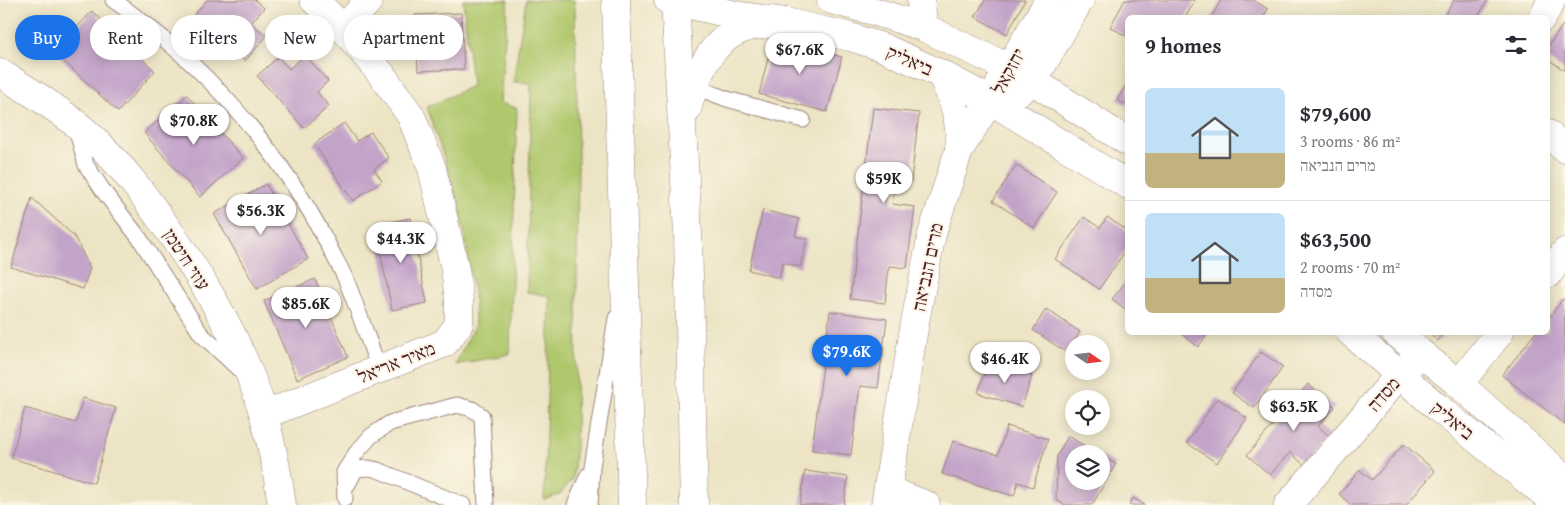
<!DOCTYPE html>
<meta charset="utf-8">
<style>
body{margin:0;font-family:"Gentium Book Plus","Frank Ruhl Libre",serif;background:#f7f7f7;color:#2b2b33;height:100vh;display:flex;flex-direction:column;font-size:19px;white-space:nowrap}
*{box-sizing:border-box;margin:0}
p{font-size:16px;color:#7c7c81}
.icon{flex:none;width:28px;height:28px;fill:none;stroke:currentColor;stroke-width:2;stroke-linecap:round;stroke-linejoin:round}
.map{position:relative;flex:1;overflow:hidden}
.side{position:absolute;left:1125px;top:15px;width:425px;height:320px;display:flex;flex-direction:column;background:#fff;border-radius:8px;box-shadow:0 2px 12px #0003}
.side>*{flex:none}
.banner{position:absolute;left:15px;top:15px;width:475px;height:45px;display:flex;gap:10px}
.needle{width:32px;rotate:104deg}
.controls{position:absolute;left:1065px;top:335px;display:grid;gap:10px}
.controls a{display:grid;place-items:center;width:45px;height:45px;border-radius:50%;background:#fff;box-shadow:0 2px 12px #0003;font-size:25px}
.price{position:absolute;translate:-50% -42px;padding:0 11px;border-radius:18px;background:#fff;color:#222;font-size:16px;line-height:32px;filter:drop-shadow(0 1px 2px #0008)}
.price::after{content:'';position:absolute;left:50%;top:30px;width:15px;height:11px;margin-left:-8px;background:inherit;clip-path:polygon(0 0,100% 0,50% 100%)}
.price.active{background:#1a73e8;color:#fff}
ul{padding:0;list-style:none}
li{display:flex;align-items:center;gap:15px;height:125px;padding:0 20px}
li+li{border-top:1px solid #e1e1e2}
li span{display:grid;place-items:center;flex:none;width:140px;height:100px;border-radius:8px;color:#555}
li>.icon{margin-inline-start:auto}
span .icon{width:60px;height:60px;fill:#fffc;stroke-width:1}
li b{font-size:21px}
h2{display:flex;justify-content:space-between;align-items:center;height:60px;padding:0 20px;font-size:21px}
.pill{padding:0 18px;border-radius:22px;background:#fff;box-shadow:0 2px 12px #0003;font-size:18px;line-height:45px}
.pill.active{background:#1a73e8;color:#fff}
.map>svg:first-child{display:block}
.green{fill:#b0c86d;stroke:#7d744c}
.building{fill:#c3a4c9}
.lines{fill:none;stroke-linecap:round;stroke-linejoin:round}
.service-casing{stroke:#9b8278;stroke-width:17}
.minor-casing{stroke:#9b8278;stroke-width:29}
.tertiary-casing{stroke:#9b8278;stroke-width:29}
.trunk-casing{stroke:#9b8278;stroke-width:29}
.service{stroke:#fff;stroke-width:15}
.minor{stroke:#fff;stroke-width:28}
.tertiary{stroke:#fff;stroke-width:28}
.trunk{stroke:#fff;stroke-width:28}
.labels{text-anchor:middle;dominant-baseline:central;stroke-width:4;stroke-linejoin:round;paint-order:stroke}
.street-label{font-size:19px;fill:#4a1f2b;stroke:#fcf5e5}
</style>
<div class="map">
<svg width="1565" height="505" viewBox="0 0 1565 505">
<rect width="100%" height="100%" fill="#fcf5e5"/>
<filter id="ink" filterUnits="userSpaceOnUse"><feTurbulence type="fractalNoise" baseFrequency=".02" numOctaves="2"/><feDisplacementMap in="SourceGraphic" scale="10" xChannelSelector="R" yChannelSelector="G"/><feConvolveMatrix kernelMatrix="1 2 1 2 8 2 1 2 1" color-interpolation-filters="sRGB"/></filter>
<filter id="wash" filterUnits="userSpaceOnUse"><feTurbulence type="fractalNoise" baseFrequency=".0096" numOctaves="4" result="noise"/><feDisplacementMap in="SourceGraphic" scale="20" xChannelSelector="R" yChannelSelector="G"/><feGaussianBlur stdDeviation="1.12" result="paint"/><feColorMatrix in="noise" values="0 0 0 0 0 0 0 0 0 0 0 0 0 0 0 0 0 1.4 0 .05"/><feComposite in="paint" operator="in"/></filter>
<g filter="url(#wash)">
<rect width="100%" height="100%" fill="#ece4c4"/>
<path class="green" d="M463,0H508L500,103L517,108L510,354L455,365L475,325L474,295L460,206L427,107L472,86Z
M526,0H574L575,11L578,151L576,443L573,479L559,495L544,500L550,296L527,292L531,83L513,82Z"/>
<g id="blocks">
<path class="building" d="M207,0H255L264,8L251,23L267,36L245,61L194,15Z
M985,0H1025L1007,34L975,17Z
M1125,0H1195L1185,18H1128V37L1110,27Z
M1221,0H1253L1268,9L1263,18H1211Z
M1454,0H1488L1477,18H1443Z
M92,11L155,71L118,112L54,52Z
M461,13L464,69L418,71L415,15Z
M1563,25L1565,27V71L1548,59V47Z
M773,39L842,57L827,112L759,94Z
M305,55L328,81L317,92L329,106L304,128L257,76L278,57L289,69Z
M1128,82V106L1117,100Z
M187,95L243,158L200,197L144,133Z
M873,108L919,113L911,181L896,179L892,204L915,207L907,268L889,266L885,303L850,299Z
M344,123L357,141L371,132L389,158L374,169L382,181L353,201L314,144Z
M1016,165L1057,192L1034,228L993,201Z
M266,184L308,259L257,289L214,214Z
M32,198L74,236L90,268L83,289L11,267Z
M763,210L799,219L795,236L807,239L800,267L783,262L779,278L749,270Z
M1084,217L1100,228L1107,217L1128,231V247L1099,289L1055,259Z
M410,218L427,303L392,310L375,225Z
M315,279L348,357L297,379L264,301Z
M1128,279V311L1112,299Z
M1563,299L1565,300V425L1502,375L1536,332H1548V319Z
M1046,309L1080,332L1067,353L1033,330Z
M830,311L887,319L878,388L860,386L851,455L812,450Z
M1180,332H1209L1198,347Z
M1428,332H1445L1438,341Z
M1261,352L1283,367L1254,408L1232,393Z
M988,361L1032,376L1022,407L978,393Z
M1308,384L1335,407L1318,426L1329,436L1304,465L1290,452L1270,475L1247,455Z
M83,398L116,408L94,483L11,458L25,408L76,423Z
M1217,398L1247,418L1217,463L1187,443Z
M1007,426L1048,439L1033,487L1018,482L1014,496L942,474L953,441L998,455Z
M1068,436L1098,454H1074V481H1101V456L1116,464L1092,505H1065L1056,500L1057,456Z
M1404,444L1435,471L1406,505H1351L1339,494L1360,470L1372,480Z
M805,471L848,477L844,505H800Z
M1133,498L1145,505H1129Z"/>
</g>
</g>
<g filter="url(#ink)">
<use href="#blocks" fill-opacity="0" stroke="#9b8278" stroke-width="1"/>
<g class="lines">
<defs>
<path id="service" d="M113,0C204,63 278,147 329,246C334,257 341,268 346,280C358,309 368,339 379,369
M693,86L727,99L803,120
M76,127L86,165L104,192L140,239L201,334L244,374
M348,484L356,469L369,468L378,470L463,505
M345,499L344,472L356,453L371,436L390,423L457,405L472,409L482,416L486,505
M575,505L588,475
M590,505L592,467L616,318"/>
<path id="minor" d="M921,0L923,27
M1542,18L1552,0
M344,29L369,0
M1548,134L1565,149
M1548,274L1565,252
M1459,384L1500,332
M264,415L445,343L459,324V300L455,269L432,168L411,116L382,75L344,29L314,0
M888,490L926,505
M885,505L915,322L932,234L959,150L990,100"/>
<path id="tertiary" d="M668,0L740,16L786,22L850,37L882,47L941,74L990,100L1128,185
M831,0L873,11L923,27L1009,68L1033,81L1128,142
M0,73C34,94 69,115 98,143C127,171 151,205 174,238C211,292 246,352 264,416C272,445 278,475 282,505
M941,74C953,98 962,123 959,150
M1000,83L1049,0
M1020,91L1033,81L1080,0
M1350,332L1437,407L1558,505
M1395,332L1459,384L1565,479
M1288,505L1399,375L1411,363"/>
<path id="trunk" d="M616,0L632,505
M675,0L688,234L694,505
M687,110C696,76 710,38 748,27C760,24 774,24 786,22"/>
</defs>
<use href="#service" class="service-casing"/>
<use href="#minor" class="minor-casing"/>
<use href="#tertiary" class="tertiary-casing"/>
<use href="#trunk" class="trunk-casing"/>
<use href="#service" class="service"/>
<use href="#minor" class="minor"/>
<use href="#tertiary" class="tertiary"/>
<use href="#trunk" class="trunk"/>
</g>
</g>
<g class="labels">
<g class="street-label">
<text transform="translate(910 60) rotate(24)">ביאליק</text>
<text transform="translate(1008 71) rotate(-61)">יחזקאל</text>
<text transform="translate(187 259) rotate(57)">עוזי חיטמן</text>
<text transform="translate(927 267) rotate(-78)">מרים הנביאה</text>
<text transform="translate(396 362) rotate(-22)">מאיר אריאל</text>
<text transform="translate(1383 394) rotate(-49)">מסדה</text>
<text transform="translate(1453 420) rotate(39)">ביאליק</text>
</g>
</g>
</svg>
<div class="controls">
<a><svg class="needle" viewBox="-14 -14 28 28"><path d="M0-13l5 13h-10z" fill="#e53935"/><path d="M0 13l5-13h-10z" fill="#7c7c81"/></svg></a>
<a><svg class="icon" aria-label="locate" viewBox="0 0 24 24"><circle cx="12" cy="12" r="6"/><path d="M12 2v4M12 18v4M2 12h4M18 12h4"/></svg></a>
<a><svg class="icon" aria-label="layers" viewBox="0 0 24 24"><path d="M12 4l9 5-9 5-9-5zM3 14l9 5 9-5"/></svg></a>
</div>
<b class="price" style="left:800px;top:75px">$67.6K</b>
<b class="price" style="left:194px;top:146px">$70.8K</b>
<b class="price" style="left:884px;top:204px">$59K</b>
<b class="price" style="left:261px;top:236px">$56.3K</b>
<b class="price" style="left:401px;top:264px">$44.3K</b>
<b class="price" style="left:306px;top:329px">$85.6K</b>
<b class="price active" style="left:847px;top:377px">$79.6K</b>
<b class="price" style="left:1005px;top:384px">$46.4K</b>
<b class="price" style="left:1294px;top:432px">$63.5K</b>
<div class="banner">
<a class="pill active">Buy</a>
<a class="pill">Rent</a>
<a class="pill">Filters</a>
<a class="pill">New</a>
<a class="pill">Apartment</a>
</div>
<section class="side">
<h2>9 homes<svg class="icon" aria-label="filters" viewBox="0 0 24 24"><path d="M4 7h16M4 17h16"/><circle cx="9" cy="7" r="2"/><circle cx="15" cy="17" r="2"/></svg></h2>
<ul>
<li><span style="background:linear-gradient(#bfe0f5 65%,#c2b280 0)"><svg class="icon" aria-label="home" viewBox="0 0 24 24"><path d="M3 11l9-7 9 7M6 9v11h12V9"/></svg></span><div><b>$79,600</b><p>3 rooms · 86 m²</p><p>מרים הנביאה</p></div></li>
<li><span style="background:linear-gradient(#bfe0f5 65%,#c2b280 0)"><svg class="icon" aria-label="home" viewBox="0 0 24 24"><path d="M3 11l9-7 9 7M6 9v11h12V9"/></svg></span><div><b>$63,500</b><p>2 rooms · 70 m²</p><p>מסדה</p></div></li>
</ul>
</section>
</div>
